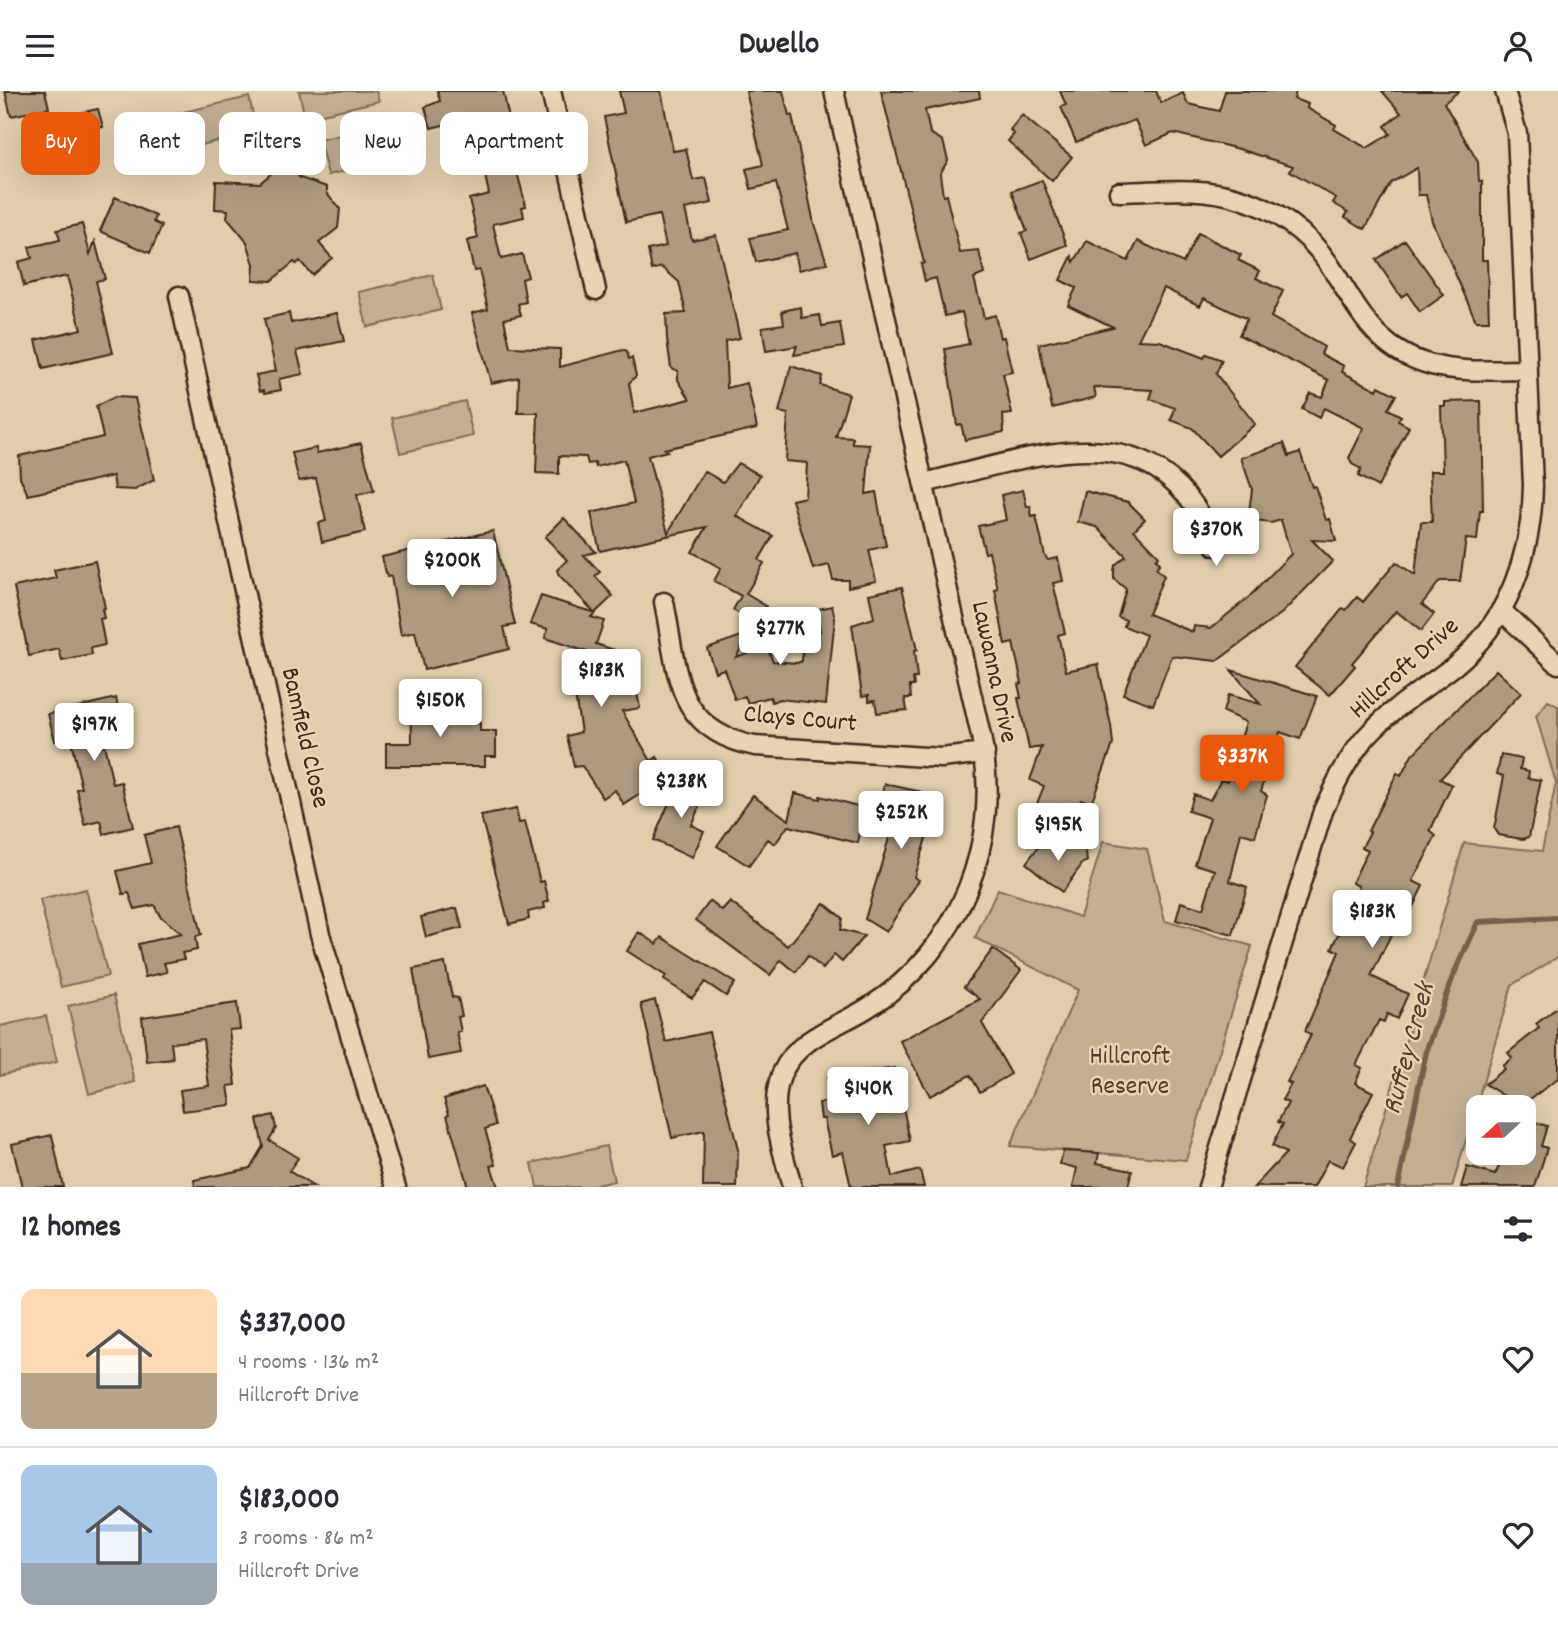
<!DOCTYPE html>
<meta charset="utf-8">
<style>
body{margin:0;font-family:Dekko,sans-serif;background:#f2f2f3;color:#2b2b33;height:100vh;display:flex;flex-direction:column;font-size:26px;white-space:nowrap}
*{box-sizing:border-box;margin:0}
p{font-size:23px;color:#7c7c81}
.icon{flex:none;width:38px;height:38px;fill:none;stroke:currentColor;stroke-width:2;stroke-linecap:round;stroke-linejoin:round}
.map{position:relative;height:1096px;overflow:hidden}
.panel{display:flex;flex-direction:column;background:#fff;flex:1}
.panel>*{flex:none}
.top-card{position:absolute;left:21px;top:21px;width:700px;height:63px;display:flex;gap:14px}
.needle{width:46px;rotate:249deg}
.fabs{position:absolute;left:1466px;top:1004px;display:grid;gap:14px}
.fabs a{display:grid;place-items:center;width:70px;height:70px;border-radius:14px;background:#fff;box-shadow:0 7px 28px #0002;font-size:35px}
.price{position:absolute;translate:-50% -60px;padding:0 16px;border-radius:7px;background:#fff;color:#222;font-size:23px;line-height:46px;filter:drop-shadow(0 2px 4px #0008)}
.price::after{content:'';position:absolute;left:50%;top:42px;width:21px;height:16px;margin-left:-10px;background:inherit;clip-path:polygon(0 0,100% 0,50% 100%)}
.price.selected{background:#ea580c;color:#fff}
ul{padding:0;list-style:none}
li{display:flex;align-items:center;gap:21px;height:175px;padding:0 21px}
li+li{border-top:2px solid #e1e1e2}
li span{display:grid;place-items:center;flex:none;width:196px;height:140px;border-radius:14px;color:#555}
li>.icon{margin-inline-start:auto}
span .icon{width:84px;height:84px;fill:#fffc;stroke-width:1}
li b{font-size:30px}
h2{display:flex;justify-content:space-between;align-items:center;height:84px;padding:0 21px;font-size:30px}
.pill{padding:0 24px;border-radius:14px;background:#fff;box-shadow:0 7px 28px #0002;font-size:24px;line-height:63px}
.pill.selected{background:#ea580c;color:#fff}
header{display:flex;justify-content:space-between;align-items:center;height:91px;padding:0 21px;background:#fff;font-size:32px;font-weight:800}
.map>svg:first-child{display:block}
.green{fill:#c2af92;stroke:#7e6c58;stroke-width:2}
.lines{fill:none;stroke-linecap:round;stroke-linejoin:round}
.stream{stroke:#73614e;stroke-width:6}
.building{fill:#ad9a80;stroke:#3b2a1e;stroke-width:2}
.minor-casing{stroke:#3b2a1e;stroke-width:23}
.minor{stroke:#e7d4b2;stroke-width:18}
.labels{text-anchor:middle;dominant-baseline:central;stroke-width:5;stroke-linejoin:round;paint-order:stroke}
.street-label{font-size:26px;fill:#3b2a1e;stroke:#e7d4b2}
.park-label{font-size:26px;fill:#4f3e2f;stroke:#e7d4b2}
.water-label{font-size:28px;font-style:italic;fill:#524132;stroke:#e7d4b2}
</style>
<header><svg class="icon" aria-label="menu" viewBox="0 0 24 24"><path d="M4 6h16M4 12h16M4 18h16"/></svg>Dwello<svg class="icon" aria-label="person" viewBox="0 0 24 24"><circle cx="12" cy="8" r="4"/><path d="M4 21q1-7 8-7t8 7"/></svg></header>
<div class="map">
<svg width="1558" height="1096" viewBox="0 0 1558 1096">
<rect width="100%" height="100%" fill="#e0cdac"/>
<filter id="ink" filterUnits="userSpaceOnUse"><feTurbulence type="fractalNoise" baseFrequency=".0143" numOctaves="2"/><feDisplacementMap in="SourceGraphic" scale="14" xChannelSelector="R" yChannelSelector="G"/><feConvolveMatrix kernelMatrix="1 2 1 2 8 2 1 2 1" color-interpolation-filters="sRGB"/></filter>
<g filter="url(#ink)">
<path class="green" d="M299,0H376L379,10L305,27Z
M249,6L257,41L183,58L175,23Z
M393,32L401,67L328,84L319,49Z
M433,184L441,219L367,236L359,201Z
M465,310L473,345L400,362L392,327Z
M1548,610L1558,615V866L1512,894L1452,1096H1363L1464,752L1542,760L1556,692L1536,625Z
M1103,751L1147,758L1165,830L1252,855L1186,1069L1010,1055L1078,899L975,847L998,798L1080,826Z
M86,798L108,885L61,896L40,809Z
M114,904L135,991L89,1003L68,915Z
M46,925L57,971L0,984V935Z
M606,1055L614,1090L587,1096H537L532,1072Z"/>
<g class="lines">
<path class="stream" d="M1398,1096L1426,961L1453,885L1478,831L1558,827"/>
</g>
<path class="building" d="M5,0H45L49,17L11,25Z
M437,0H503L513,46L508,47L526,115L522,116L524,126L493,133L501,168L522,163L528,186L522,188L526,211L518,213L521,224L504,228L510,256L560,258V276L623,259L627,261L629,268L632,267L636,285L629,292L634,322L690,308L678,289V280L671,277L667,248L666,223L686,222L679,191L662,176L652,179L648,159L666,155L659,124L626,131L604,26L624,22L619,0H661L673,60L686,58L693,89L706,87L712,112L685,118L692,149L716,144L740,247L725,250L727,297L747,292L757,337L664,358L667,360L648,365L668,442L704,380L723,391L738,372L760,384L737,425L773,445L759,469L764,472L746,503L766,515L756,532L733,519L741,505L714,490L721,477L692,461L707,436L600,460L591,422L634,412L624,369L596,376L595,372L588,373L586,366L559,365V383L536,382L538,322H518L519,286L491,292L472,222L488,218L479,179L474,180L467,150L478,147L469,108L489,103L482,70L461,74L451,32L431,37L425,16L440,10Z
M746,0H783L789,25L792,24L814,133L827,172L799,179L795,162L756,171L750,147L788,139L776,92L751,98L746,78L763,74Z
M881,0H979L980,7L925,19L930,42L943,50L948,69L940,83L943,105L946,104L960,162L979,160L984,183L974,187L984,227L995,224L1000,247L1004,246L1012,281L1003,283L1012,323L1003,324L1004,341L965,349L961,333L957,334L945,258L969,253L962,221L945,225L936,187L925,190L921,173L924,172Z
M1060,0H1156L1161,12L1183,2L1188,13L1219,20L1225,0H1296L1294,8L1308,13L1307,17L1336,34L1334,38L1367,57L1390,43L1385,35L1401,22L1382,0H1459L1444,12L1478,71L1479,90H1482V169H1487L1489,230H1476L1432,130L1426,104H1418L1417,77L1391,92L1365,138L1345,126L1348,121L1333,112L1336,107L1290,80L1293,75L1239,58L1173,42L1146,54L1135,29L1076,51L1061,16L1066,14Z
M98,18L103,36L51,48L47,29Z
M1022,24L1072,66L1052,90L1008,50L1014,43L1010,39Z
M286,70L300,87L327,96V102L340,118L338,137L319,152L332,167L312,184L300,170L296,173L294,171L271,190L253,189L254,173L247,151L227,127L228,119L215,118L216,90L260,92Z
M1042,89L1067,154L1031,168L1021,142L1027,140L1012,100Z
M115,106L156,125L154,131L162,135L150,162L100,140Z
M82,133L90,163L95,150L105,188L96,190L113,262L43,278L36,249L81,238L67,185L24,195L18,171L32,167L29,156L60,149L57,139Z
M1198,142L1241,164L1238,169L1260,180L1256,187L1283,200L1271,226L1324,256L1321,263L1344,275L1342,281L1377,299L1379,295L1396,304L1388,318L1401,325L1398,330L1409,336L1378,396L1358,385L1361,378L1352,373L1349,367L1364,337L1324,317L1319,327L1302,318L1310,302L1322,306L1329,289L1239,244L1247,228L1204,207L1200,215L1164,197L1138,249L1160,250L1204,267L1206,263L1222,269L1216,283L1255,333L1218,365L1192,337L1171,329L1175,317L1150,308L1153,299L1094,296L1096,306L1052,317L1039,253L1113,236L1068,214L1076,197L1060,189L1072,165L1074,171L1087,150L1128,170L1138,150L1183,172Z
M1405,149L1444,204L1420,221L1407,202L1401,206L1376,169Z
M801,216L802,227L820,224L822,235L840,232L844,256L794,264L797,255L766,260L762,236L784,233L782,220Z
M289,222L291,232L337,222L344,250L297,260L303,283L279,288L281,299L265,302L264,299L260,300L256,284L276,280L264,228Z
M791,275L822,285L820,294L849,303L836,346L853,347V353L870,354L866,403L876,401L886,455L869,459L876,490L848,496V489H833L829,474L813,478L792,409L805,406L807,372L785,370L788,323L779,321Z
M115,306L135,307L154,389L135,399L115,398L113,385L28,404L20,386L19,365L103,346L96,315Z
M1481,310L1483,420H1480L1477,449L1466,448L1460,490H1440L1422,513L1434,523L1421,540L1396,520L1352,572L1355,575L1330,604L1295,576L1343,517L1346,519L1357,506L1363,511L1396,471L1415,484L1421,431H1432L1430,380H1443L1441,315H1445V311Z
M361,352L374,400L357,404L365,441L322,451L318,432L326,430L316,387L299,390L292,362L316,357L317,362Z
M1284,352L1289,365L1300,361L1312,396L1315,395L1326,429L1330,428L1336,450L1312,449L1333,470L1282,522L1217,570L1172,565L1153,614L1123,603L1146,544L1124,535L1126,529L1118,526L1126,498L1114,488V480L1115,474L1126,465L1097,436L1078,431L1085,400L1128,411L1145,428L1134,439L1159,465L1156,468L1160,472L1156,477L1164,485L1148,523L1193,541L1194,535L1211,537L1249,506L1291,463L1281,429L1271,432L1248,429L1252,398L1241,367Z
M1023,399L1027,416L1030,415L1032,426L1036,425L1045,465L1048,469L1058,467L1063,490L1053,492L1065,542L1058,544L1066,580L1098,573L1111,635L1113,653L1091,712L1081,708L1077,718L1061,713L1064,725L1036,715L1044,695L1030,689L1042,656L1029,658L1018,607H1021L1018,593L1022,592L1013,552L1005,554L995,499L998,498L989,461L985,462L978,435L1006,429L1001,404Z
M564,427L596,461L584,464L600,481L595,485L613,505L595,522L559,484L557,479L567,469L545,446Z
M493,440L515,534L504,536L509,558L424,579L415,541L401,544L391,485L387,486L382,466Z
M95,470L105,517L102,518L104,527L100,528L105,554L91,557L92,564L62,570L59,558L29,565L14,496L56,487L54,479Z
M902,496L917,559L914,560L917,587H913L914,595H910L911,607H905L907,619L877,622L875,609L869,610V604L862,605L852,534L874,527L869,503Z
M541,505L595,522L591,526L604,530L596,553L614,559L603,592L634,586L640,617L622,620L651,670L657,666L663,676L675,681L624,714L615,699L603,707L582,675L574,676L567,645L581,641L574,598L582,596L590,562L545,547L548,538L530,533Z
M832,515L835,527L826,613L779,608L772,611L770,606L748,612L745,605L735,609L724,578L715,581L707,557L750,542L736,566L767,555L773,570L797,572L802,570L804,539L820,540L815,519Z
M1231,579L1317,605L1300,648L1280,641L1261,700L1267,704L1255,746L1241,742L1230,790L1247,796L1233,844L1176,829L1181,811L1203,818L1215,779L1195,773L1210,727L1188,720L1193,703L1210,709L1221,688L1228,690L1246,631L1223,621L1228,604L1260,613Z
M1496,579L1521,602L1440,688L1452,694L1430,740L1436,745L1413,790L1423,795L1405,832L1398,829L1371,885L1408,903L1397,928L1387,923L1384,931L1379,929L1356,974L1362,977L1355,992L1373,1001L1350,1047L1356,1051L1343,1076L1328,1069L1314,1096H1254L1286,1062L1272,1055L1283,1033L1278,1031L1288,1012L1282,1009L1291,993L1287,991L1311,944L1305,940L1339,861L1332,857L1354,814L1359,795L1352,792L1368,759L1362,756L1370,741L1368,740L1397,682L1401,685L1412,664Z
M411,593H432V632H480V640H496V665H485V675H386V652H412Z
M116,607L122,635L101,640L113,693L122,691L133,736L104,743L101,730L85,734L77,698L82,697L70,647L55,650L48,623Z
M1501,664L1522,668L1520,678L1529,680L1528,687L1541,689L1529,746L1523,748L1498,744L1494,738L1504,685L1497,683Z
M681,684L698,691L690,710L700,714L691,734L704,740L692,767L653,749Z
M885,693L922,701L921,704L941,710L932,742L928,741L914,786L919,789L886,841L865,828L895,727L877,722Z
M795,702L820,708V705L865,717L858,752L788,735L775,753L768,748L749,775L717,755L753,704L789,729Z
M516,718L519,732L525,731L540,791L544,790L549,810L544,812L545,817L528,821L529,828L509,833L481,725Z
M176,736L201,844L195,846L197,859L182,862L184,868L164,872L167,881L145,886L138,853L181,843L160,825L154,814L135,818L129,802L123,803L117,780L151,772L144,744Z
M1066,751L1064,755L1085,753L1087,771L1083,772L1062,801L1026,772L1040,754Z
M710,810L722,820L730,811L788,855L824,812L842,827L840,839L864,845L842,871L834,864L823,878L808,865L796,881L781,869L770,884L696,829Z
M457,817L462,837L426,846L421,826Z
M639,841L657,853L662,846L735,892L726,905L705,891L692,907L664,889L666,885L627,860Z
M993,858L1021,879L982,932L1011,983L980,1001L970,984L930,1005L900,950L980,908L964,896Z
M445,872L452,906L458,907L462,925L458,926L461,941H457L461,962L428,968L413,878Z
M655,909L666,951L709,941L738,1059L737,1096H703L704,1040L672,1047L641,913Z
M237,912L240,938L229,939L236,994L228,995L231,1014L183,1020L180,999L209,995L203,948L171,952L173,968L147,971L142,926Z
M1558,916V988L1520,1015L1485,993L1504,978L1502,975L1512,967L1508,962L1539,937L1536,933Z
M895,977L910,1050L886,1055L892,1086L920,1079L924,1096H851L843,1061L832,1064L824,1028H821L819,1012L831,1010L827,986Z
M483,995L496,1034L485,1038L496,1074L491,1075L498,1096H468L447,1024L449,1023L444,1008Z
M273,1024L276,1037L269,1049L298,1067L289,1080L314,1096H195L194,1089L250,1077L263,1055L257,1028Z
M1524,1028L1547,1035L1541,1055L1547,1057L1535,1096H1461L1467,1076L1495,1084L1505,1062H1524Z
M52,1044L63,1096H22L12,1053Z
M1063,1060L1099,1062L1097,1072L1132,1079L1128,1096H1073L1077,1077L1060,1073Z"/>
<g class="lines">
<defs>
<path id="minor" d="M551,0L596,199
M1119,101C1159,100 1202,95 1241,108C1276,119 1308,142 1329,173C1359,218 1374,259 1432,274C1463,282 1497,279 1528,279
M179,205L320,843L396,1096
M924,392C1039,365 1158,313 1216,455
M664,511C678,580 673,639 755,655L941,667L985,662
M1501,519L1558,573
M792,1096C783,1060 767,1019 782,982C799,945 838,936 869,916C960,859 1003,750 981,645L834,0
M1208,1096L1323,720C1335,693 1347,668 1366,646C1392,617 1424,598 1454,575C1509,531 1532,461 1533,394L1517,42L1505,0"/>
</defs>
<use href="#minor" class="minor-casing"/>
<use href="#minor" class="minor"/>
</g>
</g>
<g class="labels">
<g class="street-label">
<text transform="translate(1405 578) rotate(-42)">Hillcroft Drive</text>
<text transform="translate(993 581) rotate(78)">Lawanna Drive</text>
<text transform="translate(800 629) rotate(5)">Clays Court</text>
<text transform="translate(304 647) rotate(77)">Bamfield Close</text>
</g>
<g class="park-label">
<text x="1130" y="966">Hillcroft<tspan x="1130" dy="30">Reserve</tspan></text>
</g>
<g class="water-label">
<text transform="translate(1411 958) rotate(-75)">Ruffey Creek</text>
</g>
</g>
</svg>
<div class="fabs">
<a><svg class="needle" viewBox="-14 -14 28 28"><path d="M0-13l5 13h-10z" fill="#e53935"/><path d="M0 13l5-13h-10z" fill="#7c7c81"/></svg></a>
</div>
<b class="price" style="left:1216px;top:477px">$370K</b>
<b class="price" style="left:452px;top:508px">$200K</b>
<b class="price" style="left:780px;top:576px">$277K</b>
<b class="price" style="left:601px;top:618px">$183K</b>
<b class="price" style="left:440px;top:648px">$150K</b>
<b class="price" style="left:94px;top:672px">$197K</b>
<b class="price selected" style="left:1242px;top:704px">$337K</b>
<b class="price" style="left:681px;top:729px">$238K</b>
<b class="price" style="left:901px;top:760px">$252K</b>
<b class="price" style="left:1058px;top:772px">$195K</b>
<b class="price" style="left:1372px;top:859px">$183K</b>
<b class="price" style="left:868px;top:1036px">$140K</b>
<div class="top-card">
<a class="pill selected">Buy</a>
<a class="pill">Rent</a>
<a class="pill">Filters</a>
<a class="pill">New</a>
<a class="pill">Apartment</a>
</div>
</div>
<section class="panel">
<h2>12 homes<svg class="icon" aria-label="filters" viewBox="0 0 24 24"><path d="M4 7h16M4 17h16"/><circle cx="9" cy="7" r="2"/><circle cx="15" cy="17" r="2"/></svg></h2>
<ul>
<li><span style="background:linear-gradient(#ffd9b3 60%,#b9a48a 0)"><svg class="icon" aria-label="home" viewBox="0 0 24 24"><path d="M3 11l9-7 9 7M6 9v11h12V9"/></svg></span><div><b>$337,000</b><p>4 rooms · 136 m²</p><p>Hillcroft Drive</p></div><svg class="icon" aria-label="heart" viewBox="0 0 24 24"><path d="M12 20l-8-8c-3-5 5-10 8-4 3-6 11-1 8 4z"/></svg></li>
<li><span style="background:linear-gradient(#a9c7e8 70%,#9aa5b1 0)"><svg class="icon" aria-label="home" viewBox="0 0 24 24"><path d="M3 11l9-7 9 7M6 9v11h12V9"/></svg></span><div><b>$183,000</b><p>3 rooms · 86 m²</p><p>Hillcroft Drive</p></div><svg class="icon" aria-label="heart" viewBox="0 0 24 24"><path d="M12 20l-8-8c-3-5 5-10 8-4 3-6 11-1 8 4z"/></svg></li>
</ul>
</section>
